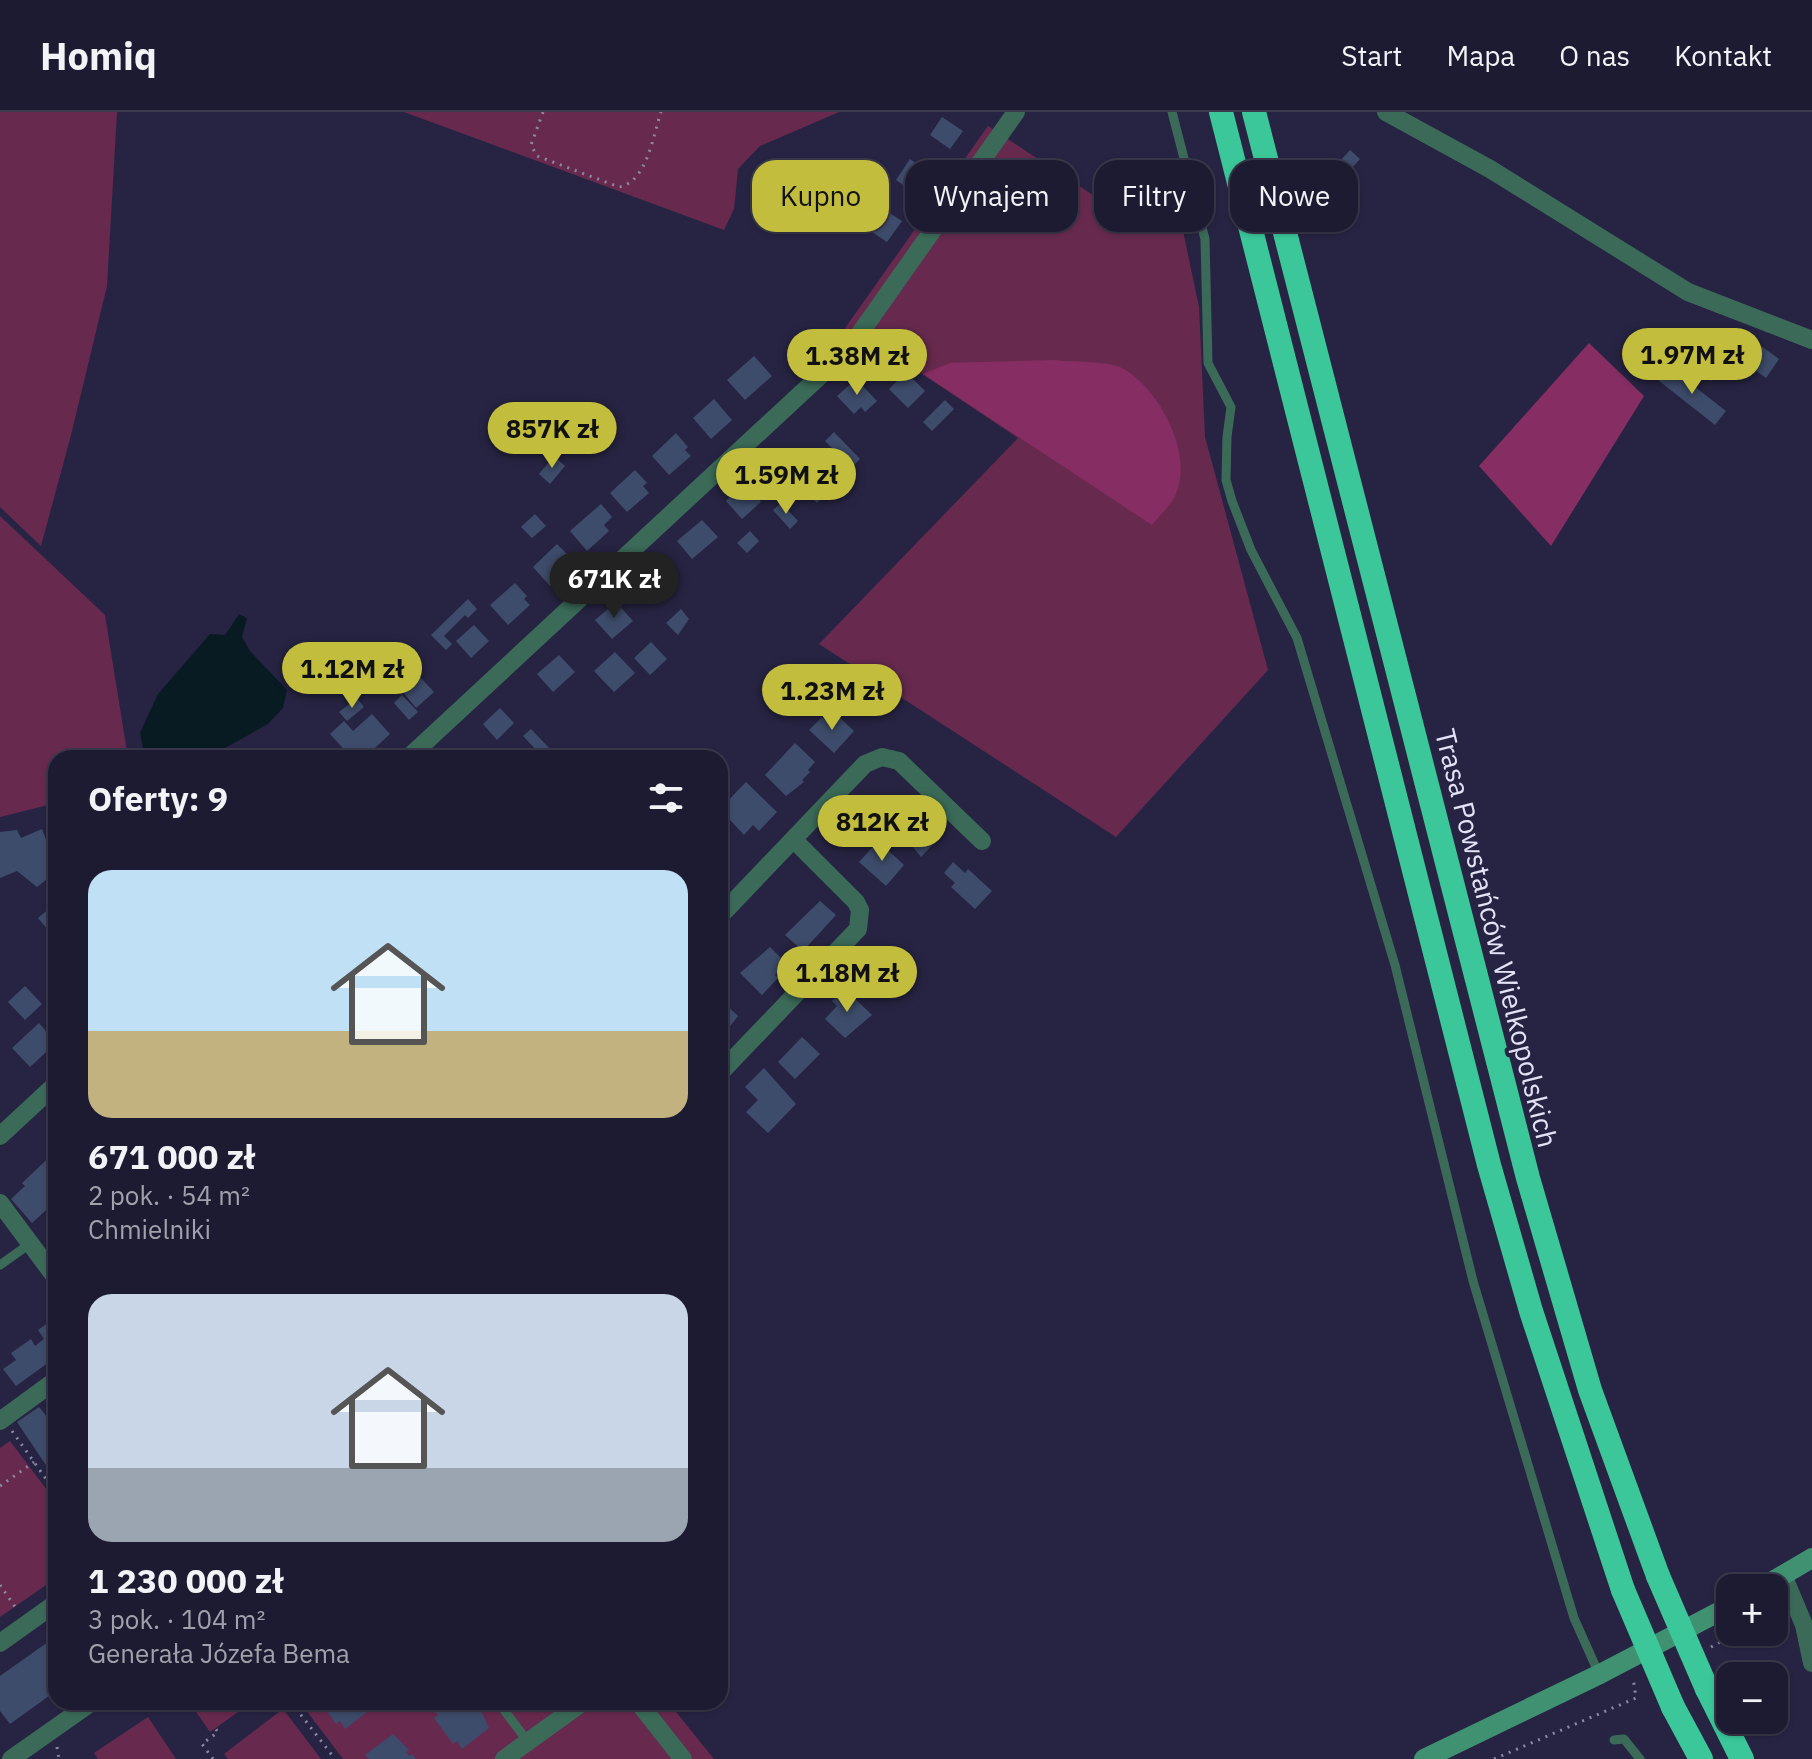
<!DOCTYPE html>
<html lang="pl">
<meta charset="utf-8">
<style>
body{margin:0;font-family:"IBM Plex Sans",sans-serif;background:#25243a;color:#f1f3f6;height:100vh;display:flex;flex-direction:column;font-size:30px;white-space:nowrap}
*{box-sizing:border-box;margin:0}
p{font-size:26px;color:#a0a1ac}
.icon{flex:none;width:44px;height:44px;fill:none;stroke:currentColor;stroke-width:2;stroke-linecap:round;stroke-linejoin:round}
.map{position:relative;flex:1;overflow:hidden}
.details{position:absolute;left:48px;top:638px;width:680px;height:960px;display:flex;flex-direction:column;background:#1d1b32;border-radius:24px;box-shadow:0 2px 6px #0004,0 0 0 2px #3b394d}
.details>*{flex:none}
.top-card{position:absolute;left:752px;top:48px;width:760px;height:72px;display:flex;gap:16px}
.buttons{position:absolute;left:1716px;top:1462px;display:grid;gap:16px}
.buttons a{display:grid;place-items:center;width:72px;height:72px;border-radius:16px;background:#1d1b32;box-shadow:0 2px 6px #0004,0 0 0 2px #3b394d;font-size:40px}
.price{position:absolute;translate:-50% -68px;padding:0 18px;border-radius:28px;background:#c3bd3e;color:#111;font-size:26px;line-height:52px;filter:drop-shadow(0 2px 4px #0008)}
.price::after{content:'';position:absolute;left:50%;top:48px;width:24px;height:18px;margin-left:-12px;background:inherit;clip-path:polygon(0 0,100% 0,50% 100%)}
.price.on{background:#222;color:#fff}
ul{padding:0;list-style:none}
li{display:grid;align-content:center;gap:16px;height:424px;padding:0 40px}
li span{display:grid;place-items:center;height:248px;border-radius:24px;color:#555}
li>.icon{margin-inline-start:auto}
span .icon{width:144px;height:144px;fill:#fffc;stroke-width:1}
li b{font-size:34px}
h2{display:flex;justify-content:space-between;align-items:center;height:96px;padding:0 40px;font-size:34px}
.chip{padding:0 28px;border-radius:24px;background:#1d1b32;box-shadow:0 2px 6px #0004,0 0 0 2px #3b394d;font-size:28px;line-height:72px}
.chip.on{background:#c3bd3e;color:#111}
header{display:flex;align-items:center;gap:48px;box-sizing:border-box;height:112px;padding:0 40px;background:#1d1b32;border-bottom:2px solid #3b394d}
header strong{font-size:38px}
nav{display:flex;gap:44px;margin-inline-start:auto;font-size:28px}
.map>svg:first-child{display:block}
.green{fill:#672a4e}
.forest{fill:#862d63}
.water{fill:#091b22}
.building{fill:#3e4c6b}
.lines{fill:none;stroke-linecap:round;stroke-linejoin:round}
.path{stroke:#8a88a2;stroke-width:3;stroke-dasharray:2 6;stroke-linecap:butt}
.lane{stroke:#3b6b58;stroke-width:9}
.street{stroke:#3b6b58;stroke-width:18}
.secondary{stroke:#3f9172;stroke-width:20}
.highway{stroke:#3bc799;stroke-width:24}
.highway-bridge{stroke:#3bc799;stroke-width:24}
.labels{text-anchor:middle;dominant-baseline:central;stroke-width:8;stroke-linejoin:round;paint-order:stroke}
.street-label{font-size:28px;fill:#e3e3f7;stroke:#272443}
</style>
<header>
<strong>Homiq</strong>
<nav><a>Start</a><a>Mapa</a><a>O nas</a><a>Kontakt</a></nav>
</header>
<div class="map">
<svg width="1812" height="1647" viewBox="0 0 1812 1647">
<rect width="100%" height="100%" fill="#272443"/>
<path class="green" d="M0,0H117L107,174L71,323L41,434L0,395Z
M404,0H839L760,34L738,57L734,97L724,118Z
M988,14L1152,122L1174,76L1199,195L1205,325L1268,558L1116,725L819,532L1018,326L876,231L843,219Z
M0,404L105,503L128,646H56V691L0,705Z
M10,1329L56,1390V1466L0,1505V1336Z
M197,1590H252L210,1620L192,1594Z
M300,1590H668L714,1647H343Z
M283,1597L321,1647H228L224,1642Z
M148,1605L176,1647H98L94,1641Z"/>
<path class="forest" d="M1589,231L1644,284L1551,434L1479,354Z
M1054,248C1070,250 1109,249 1122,256C1159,276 1195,343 1175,384C1170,394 1159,404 1152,413L923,262L950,251Z"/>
<path class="water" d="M239,502L247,506L242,525L250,539L287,578L283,596L268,612L207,646H145L140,621L158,582L210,522L225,523Z"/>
<path class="building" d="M942,5L963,19L950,37L930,23Z
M1350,38L1360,47L1351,57L1341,48Z
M910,47L932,63L919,84L896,68Z
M877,93L902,109L887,130L863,114Z
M1750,226L1779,247L1766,266L1737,245Z
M1717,239L1728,248L1711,269L1700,260Z
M754,244L772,264L745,288L727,268Z
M1668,254L1726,299L1715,313L1658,268Z
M906,260L925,279L908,296L889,277Z
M856,267L877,289L865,300L861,295L854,302L837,284Z
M714,287L732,308L711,327L693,306Z
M945,288L954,297L932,319L923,310Z
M834,320L860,347L851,356L825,329Z
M676,321L688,335L685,338L691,344L669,363L652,344Z
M554,344L565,354L550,372L539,362Z
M836,353L844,361L817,391L807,381Z
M635,358L647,371L643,374L649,381L627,400L610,381Z
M744,371L761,390L742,407L726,389Z
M781,391L798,409L790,417L773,398Z
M601,392L612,405L604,413L609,419L587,439L570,419Z
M535,402L546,414L532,426L521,415Z
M702,408L718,425L692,447L677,429Z
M750,419L759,429L747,441L737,431Z
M557,432L570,445L566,448L572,454L550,474L533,455Z
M659,451L673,467L646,490L632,474Z
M515,471L527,484L524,487L530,493L508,513L490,493Z
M468,487L477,497L468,506L465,503L444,524L452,532L446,538L431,523Z
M616,490L633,509L612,527L595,508Z
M681,497L689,507L678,523L666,511Z
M474,513L489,529L471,546L456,529Z
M651,530L667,547L650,563L634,546Z
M615,540L635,561L614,580L594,559Z
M559,543L575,560L553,580L537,562Z
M419,564L434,580L416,596L402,579Z
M402,583L418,600L409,608L394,591Z
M357,586L364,595L347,609L339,600Z
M500,596L514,611L497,628L483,612Z
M372,602L390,622L364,646L355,641L351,645L330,622L344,609L353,619Z
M836,602L854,619L834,641L809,618L822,605L828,611Z
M531,617L551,638L543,645L523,624Z
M795,631L815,650L808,658L810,660L802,668L804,670L786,684L765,663Z
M746,670L777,700L759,719L753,713L744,723L720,697Z
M921,706L939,726L921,745L902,722Z
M42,717L52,743L56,740V770L51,764L37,775L17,759L0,766V720L17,718L21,726Z
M878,729L904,753L886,774L859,750Z
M953,750L965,761L968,757L992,779L975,797L951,775L955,771L944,761Z
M820,789L836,803L803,839L785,823Z
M51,795L56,802L53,824L38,806Z
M770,835L786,851L775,863L778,866L762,883L740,861Z
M888,835L902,848L875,880L859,865Z
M25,874L42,892L25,908L8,890Z
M844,876L872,903L845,926L825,907L837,894L832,889Z
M720,887L738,904L720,927Z
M39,911L56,931L30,955L12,936Z
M802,925L820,942L795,967L778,950Z
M764,956L796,992L768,1021L746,1000L758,988L745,975Z
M56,1039V1089L32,1111L11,1087L25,1074L22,1071Z
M56,1205V1245L16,1274L3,1257L16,1248L11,1241L31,1227L35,1234L44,1227L38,1218Z
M39,1295L56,1316V1368L17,1310Z
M48,1530L56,1541V1579L10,1612L0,1599V1564Z
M319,1590H368L372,1596L345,1617L340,1609L336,1612L328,1601L331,1598L328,1594L324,1596Z
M441,1590H477L489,1616L462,1637L457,1629L453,1632L434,1606L438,1603L433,1597Z
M393,1622L409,1638L406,1640L409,1644L412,1642L416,1647H369L365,1643Z"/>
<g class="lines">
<path class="path" d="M543,0L531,33L537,44L619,75C647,70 653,24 661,0
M12,1319L56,1381
M0,1374L34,1350
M0,1473L18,1499
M1774,1515L1784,1514
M1711,1535L1739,1520
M291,1590L335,1647
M108,1598L120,1590
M57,1635L59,1647
M213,1647L202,1632L218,1620L215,1616
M1494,1647L1636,1586L1633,1565"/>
<path class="lane" d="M1172,0L1205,127L1208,251L1231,295L1227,325L1226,368L1232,389L1251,438L1297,526L1395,853L1473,1169L1574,1506L1599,1562
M0,1153L31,1131
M498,1590L528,1630
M1614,1628L1624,1627L1640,1647"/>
<path class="street" d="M1386,0L1490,57L1688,180L1812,228
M408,646L849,237L1016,0
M720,804L865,652L882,645L899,649L982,729
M720,961L858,817L860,798L856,790L794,728
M0,1024L56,972
M0,1091L56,1166
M0,1309L56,1268
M1783,1463L1804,1513L1812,1551
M0,1531L56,1491
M638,1590L683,1647
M11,1647L92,1590
M504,1647L583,1590"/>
<path class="secondary" d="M1761,1476L1812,1446
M1424,1647L1600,1562L1730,1494"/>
<path class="highway" d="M1221,0L1489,1053L1531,1199L1623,1478
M1254,0L1528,1066L1590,1278L1658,1464
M1707,1577L1742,1647
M1673,1595L1701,1647"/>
<path class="highway-bridge" d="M1658,1464L1707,1577
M1623,1478L1673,1595"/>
</g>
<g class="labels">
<g class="street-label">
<text transform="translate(1497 826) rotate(76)">Trasa Powstańców Wielkopolskich</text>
</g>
</g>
</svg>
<div class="buttons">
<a>+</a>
<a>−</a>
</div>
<b class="price" style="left:1692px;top:284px">1.97M zł</b>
<b class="price" style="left:857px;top:285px">1.38M zł</b>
<b class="price" style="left:552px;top:358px">857K zł</b>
<b class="price" style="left:786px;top:404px">1.59M zł</b>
<b class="price on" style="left:614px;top:508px">671K zł</b>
<b class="price" style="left:352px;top:598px">1.12M zł</b>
<b class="price" style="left:832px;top:620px">1.23M zł</b>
<b class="price" style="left:882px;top:751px">812K zł</b>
<b class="price" style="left:847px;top:902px">1.18M zł</b>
<div class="top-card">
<a class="chip on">Kupno</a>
<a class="chip">Wynajem</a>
<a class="chip">Filtry</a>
<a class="chip">Nowe</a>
</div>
<section class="details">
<h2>Oferty: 9<svg class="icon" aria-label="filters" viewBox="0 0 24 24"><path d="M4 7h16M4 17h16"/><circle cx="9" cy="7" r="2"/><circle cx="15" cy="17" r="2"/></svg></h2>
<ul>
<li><span style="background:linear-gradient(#bfe0f5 65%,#c2b280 0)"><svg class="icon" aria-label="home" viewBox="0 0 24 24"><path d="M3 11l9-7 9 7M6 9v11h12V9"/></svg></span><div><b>671 000 zł</b><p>2 pok. · 54 m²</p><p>Chmielniki</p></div></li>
<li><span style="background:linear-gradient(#c9d6e8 70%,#9aa5b1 0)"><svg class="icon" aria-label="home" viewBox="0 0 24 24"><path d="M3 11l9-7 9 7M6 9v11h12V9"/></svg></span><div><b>1 230 000 zł</b><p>3 pok. · 104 m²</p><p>Generała Józefa Bema</p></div></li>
</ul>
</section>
</div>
